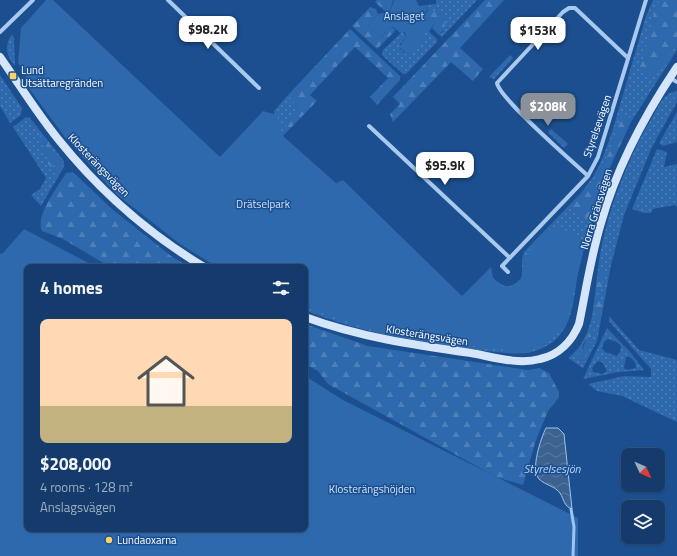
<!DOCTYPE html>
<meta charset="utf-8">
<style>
body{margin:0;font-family:"Titillium Web",sans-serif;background:#1d4271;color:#f1f3f6;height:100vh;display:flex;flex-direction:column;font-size:15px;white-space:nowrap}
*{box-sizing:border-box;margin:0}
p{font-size:13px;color:#9dadc1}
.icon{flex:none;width:22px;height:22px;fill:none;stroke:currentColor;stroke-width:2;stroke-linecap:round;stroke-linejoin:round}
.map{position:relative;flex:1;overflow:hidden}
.side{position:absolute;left:24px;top:264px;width:284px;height:268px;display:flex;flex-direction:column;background:#143b6b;border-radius:8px;box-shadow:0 1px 3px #0004,0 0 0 1px #33557e}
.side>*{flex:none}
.needle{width:26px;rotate:134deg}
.fabs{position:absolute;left:621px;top:448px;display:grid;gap:8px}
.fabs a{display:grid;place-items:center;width:44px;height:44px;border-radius:8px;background:#143b6b;box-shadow:0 1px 3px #0004,0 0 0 1px #33557e;font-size:20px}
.price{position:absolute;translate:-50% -34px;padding:0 9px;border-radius:8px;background:#fff;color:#222;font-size:13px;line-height:26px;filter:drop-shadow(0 1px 2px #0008)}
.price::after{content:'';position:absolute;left:50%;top:24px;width:12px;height:9px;margin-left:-6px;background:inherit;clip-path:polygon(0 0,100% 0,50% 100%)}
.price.on{background:#8c9099;color:#fff}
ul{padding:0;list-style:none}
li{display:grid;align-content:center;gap:8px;height:212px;padding:0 16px}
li+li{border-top:1px solid #33557e}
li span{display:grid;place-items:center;height:124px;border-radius:8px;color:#555}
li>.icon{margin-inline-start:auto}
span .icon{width:72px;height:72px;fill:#fffc;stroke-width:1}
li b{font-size:17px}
h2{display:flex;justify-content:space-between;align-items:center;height:48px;padding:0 16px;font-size:17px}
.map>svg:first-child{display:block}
.grass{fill:url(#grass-dots);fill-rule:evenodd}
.forest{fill:url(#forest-firs)}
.park{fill:#2e69ad}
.water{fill:url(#water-waves);stroke:#9cc4f0}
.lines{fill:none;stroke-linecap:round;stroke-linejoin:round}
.stream{stroke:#9cc4f0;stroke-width:3}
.street{stroke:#a9c9ee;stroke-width:4}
.secondary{stroke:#d6e6fa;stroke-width:8}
.poi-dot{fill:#ffd166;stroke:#1b4f8f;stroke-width:1.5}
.labels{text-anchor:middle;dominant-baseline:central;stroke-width:3;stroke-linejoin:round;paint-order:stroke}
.park-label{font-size:11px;fill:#cfe3fa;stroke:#1b4f8f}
.poi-label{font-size:11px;fill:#fff;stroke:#1b4f8f;text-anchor:start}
.street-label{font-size:11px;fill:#fff;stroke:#1b4f8f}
.water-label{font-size:12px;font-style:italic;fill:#b5d3f5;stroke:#1b4f8f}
</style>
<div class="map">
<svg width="677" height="556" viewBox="0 0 677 556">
<defs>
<pattern id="grass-dots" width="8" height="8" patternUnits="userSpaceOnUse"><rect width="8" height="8" fill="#2e69ad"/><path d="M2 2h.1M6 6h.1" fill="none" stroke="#4d80b9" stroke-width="1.8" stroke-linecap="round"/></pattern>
<pattern id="forest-firs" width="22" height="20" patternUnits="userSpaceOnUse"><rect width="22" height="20" fill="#2e69ad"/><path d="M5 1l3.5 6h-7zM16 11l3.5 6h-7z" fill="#4d80b9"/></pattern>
<pattern id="water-waves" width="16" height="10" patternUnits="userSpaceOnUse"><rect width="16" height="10" fill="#3c6290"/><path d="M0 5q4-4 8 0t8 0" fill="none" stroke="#597aa1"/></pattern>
</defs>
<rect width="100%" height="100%" fill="#1b4f8f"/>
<path class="grass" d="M436,0H477L442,37L439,35L443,32L440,11H428L426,5L436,4Z
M653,0H677V50L631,122L630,117L623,116C616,129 613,144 607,157C601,169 593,180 587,192C578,194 575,201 574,209L582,217H593C588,236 582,254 578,273C574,294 574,319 559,336C551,345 539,351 527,353C507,355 484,350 464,348C410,340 355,331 305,310V302L384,330L500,348L511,346L523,343L545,328L558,307L566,283L573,246L569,239L565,238C543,283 545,336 480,328C472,327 451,321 444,323C441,324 438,326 435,327L431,321L432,317L427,319C421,317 415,313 409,312C393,309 373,310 361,298L402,303L405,295L414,296L417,304L433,312V316L435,314L466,320L470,319C479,325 513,324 522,316C526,312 525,309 530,307L535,294L543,283L545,265L559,243V237L555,231L544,237L538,247L530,253L527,260L524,284L509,301L504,293L500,292L494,286L495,283L493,281C473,296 476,315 445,301L464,304L470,302L493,278C505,289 512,289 522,277V260L524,252L581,193L593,177L601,162L612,132L646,16Z
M424,30H427L437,39V42L406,74H403L384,57L382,54L383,50L403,31L406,37L400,44V49L409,56Z
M12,34L14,39L15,66C6,55 4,46 12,34Z
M510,55L513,58L494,79L489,77Z
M0,75L22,108L21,115L10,123L0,106Z
M677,91V102L652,147L624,215L611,265L597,341L583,368L568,358C596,337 593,301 598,269C600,251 604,234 609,216C620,181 634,147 653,116C659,106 664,92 677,91ZM595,324L585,360L580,361L583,345Z
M288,95L297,105L298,110L290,120L283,136L287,141L279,140L274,111Z
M677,112V142L663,146L659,143Z
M26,117L30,118L64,161V167L41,206L31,195L40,189L46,178L13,127Z
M551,129L568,144L564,148L548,132Z
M657,149L667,152L664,167L677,164V207L675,205L653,209L651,213H644L632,209Z
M609,316L639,350L677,360V422L622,396L597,391L588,384L624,376L651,377V369L609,321Z
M607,328L630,352L644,370L619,372L583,379ZM608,339L617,342L621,346L620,352L617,356L605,352L602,348L604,342ZM626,357H630L635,362L636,368L626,370L624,368ZM598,361L602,362L607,371L602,374L593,372L592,368Z"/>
<path class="forest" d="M377,0H393L390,11L387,13L375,2Z
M485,0H504L460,48L483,69L473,81L451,62L393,122L390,114L400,104L393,97Z
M659,0H677C677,11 677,32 677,41C674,52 655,77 644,76L640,66C649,45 649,21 659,0Z
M370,7L376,9L378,14L368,25L381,37L391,27L396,30L377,49L352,26Z
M428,11H440C445,19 448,27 439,35L432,28L435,22L431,17L424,21L422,20V15Z
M350,29L400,76V80L377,105L370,97L388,78L355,47L310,95L317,101L283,136L287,122L292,118V112H296L298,110L297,105L288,95Z
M623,116H630L631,122L607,174L593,217H582L573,209C575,201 578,194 587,192C593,179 603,167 608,154C613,141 616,128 623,116Z
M41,135L49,142L50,150L47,152L63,160L62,167L56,173L53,181H51L58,168L55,164L51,167L46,162L51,156L45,152L40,154L44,146L39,137Z
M73,172L112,209L171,256L189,267H110L63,239L42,231C35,215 58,187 66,173Z
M601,271L604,272V277L602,280L603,288L598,292L596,288L599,274Z
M599,298L603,301L599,319L597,322L594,321L593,317L596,312V300Z
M305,324L368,346L528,370L539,368L549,373L559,392V397L548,411L536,440L523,485L496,477L328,384L318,371L305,364Z
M592,324H595L585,360L580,361V364L577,355L582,351Z"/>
<path class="park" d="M46,0H53L220,157L263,111L277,115L283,136L336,183L343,180L462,296L491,267L493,278L508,291L520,284L525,257L542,234L558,225L585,244L565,328L529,353L388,335L305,307V267H217L180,244L116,194L64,136L28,87L31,85L25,77L27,75L18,63L21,28Z
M394,0H416L419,6L426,5L427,10L422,15V20L424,21L431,17L435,22L429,32L424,30L423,42L409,56L399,47L406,37L405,32L400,33L395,28L391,27L381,37L368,25L378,14L390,12Z
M24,229L96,267H27V529H305V376L343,400L578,518V556H0V254L3,253Z"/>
<path class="water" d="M546,428H558L564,434L572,509C564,507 564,499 560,493C555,486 545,485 539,479C530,470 541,438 546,428Z"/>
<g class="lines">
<path class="stream" d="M571,509L574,527L573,556"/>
<path class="street" d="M168,0L259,88
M0,32L33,0
M670,78L677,82
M369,126L510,258
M588,176C573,162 499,98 497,83L563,12L569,8H575L628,58
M508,272L502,266L588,176L598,157L646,0"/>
<path class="secondary" d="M0,57C19,84 37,113 58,139C98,189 149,234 204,267
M305,317C359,337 414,345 471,353C493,357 518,365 540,359C559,355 572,341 579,324C586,290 591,256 601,223C617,166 644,116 677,67"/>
</g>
<g class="poi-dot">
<rect x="9" y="72" width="8" height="8" rx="2"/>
<circle cx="109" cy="540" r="4"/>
</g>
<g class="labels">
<g class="park-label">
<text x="404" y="16">Anslaget</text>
<text x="263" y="204">Drätselpark</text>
<text x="372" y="489">Klosterängshöjden</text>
</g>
<g class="poi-label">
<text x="21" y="70">Lund<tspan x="21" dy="13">Utsättaregränden</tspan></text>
<text x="117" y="540">Lundaoxarna</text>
</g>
<g class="street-label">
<text transform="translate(597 126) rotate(-71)">Styrelsevägen</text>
<text transform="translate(99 165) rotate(46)">Klosterängsvägen</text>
<text transform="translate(596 209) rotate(-73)">Norra Gränsvägen</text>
<text transform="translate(427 335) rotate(9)">Klosterängsvägen</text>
</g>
<g class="water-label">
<text x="552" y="468">Styrelsesjön</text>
</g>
</g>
</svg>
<div class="fabs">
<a><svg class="needle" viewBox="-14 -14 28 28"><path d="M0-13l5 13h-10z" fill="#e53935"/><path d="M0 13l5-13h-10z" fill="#9dadc1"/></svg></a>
<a><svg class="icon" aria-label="layers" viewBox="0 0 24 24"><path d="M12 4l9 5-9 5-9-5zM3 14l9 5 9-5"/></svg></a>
</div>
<b class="price" style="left:208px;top:50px">$98.2K</b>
<b class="price" style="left:538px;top:51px">$153K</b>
<b class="price on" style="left:548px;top:127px">$208K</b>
<b class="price" style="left:445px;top:186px">$95.9K</b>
<section class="side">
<h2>4 homes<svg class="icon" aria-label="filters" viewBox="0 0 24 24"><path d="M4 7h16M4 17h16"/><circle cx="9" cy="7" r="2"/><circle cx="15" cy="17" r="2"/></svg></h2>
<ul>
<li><span style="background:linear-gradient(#ffd9b3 70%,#c2b280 0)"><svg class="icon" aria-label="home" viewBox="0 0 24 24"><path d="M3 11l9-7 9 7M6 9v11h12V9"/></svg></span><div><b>$208,000</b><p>4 rooms · 128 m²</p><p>Anslagsvägen</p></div></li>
</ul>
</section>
</div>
